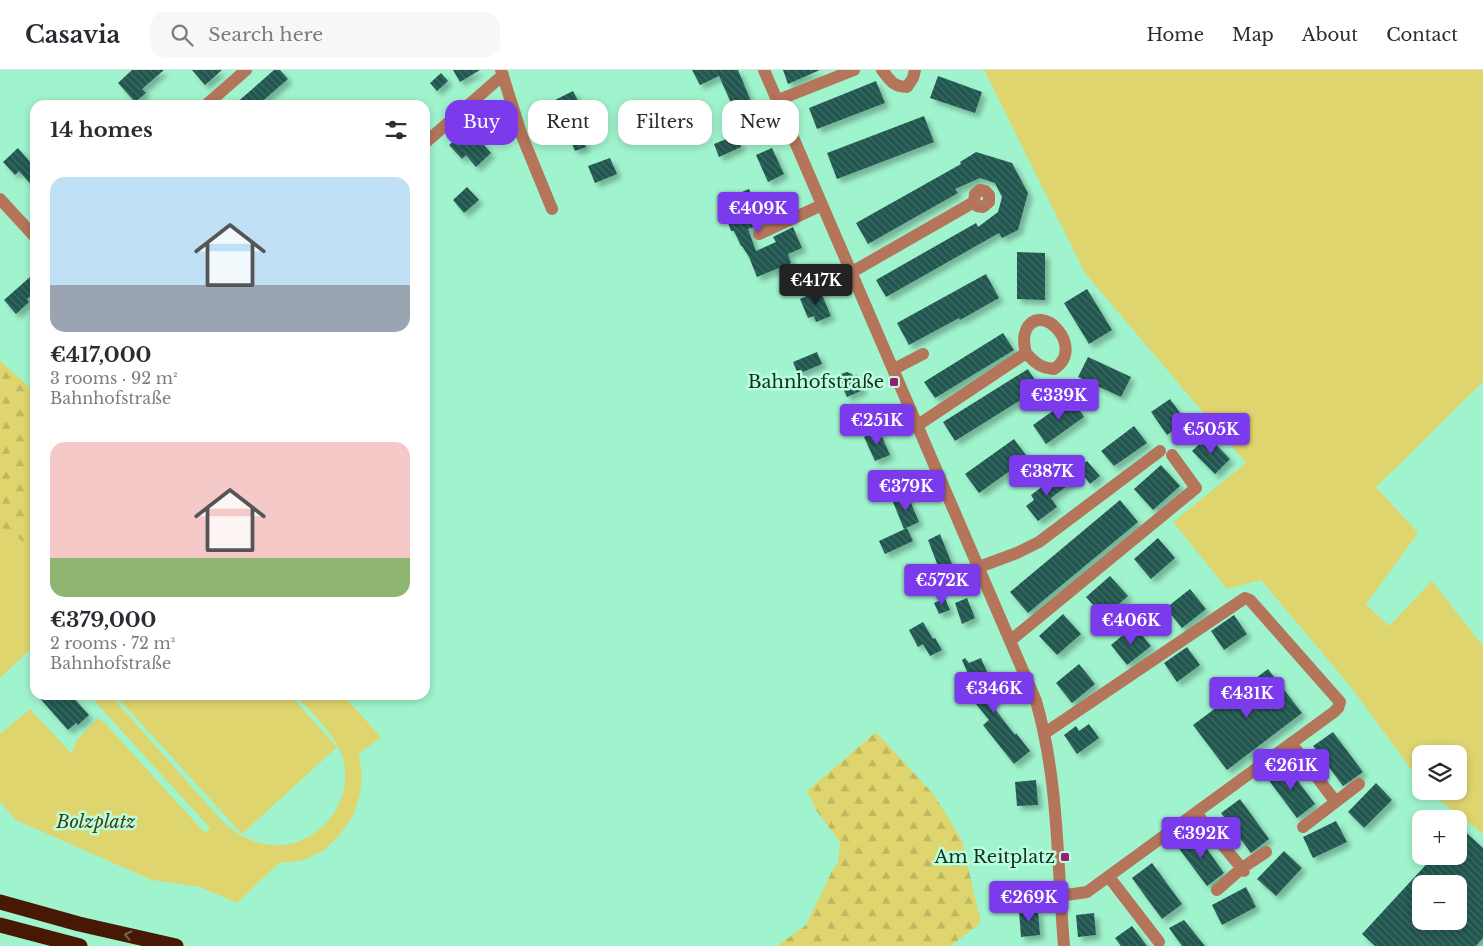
<!DOCTYPE html>
<meta charset="utf-8">
<style>
body{margin:0;font-family:"Libre Baskerville",serif;background:#f7f7f7;color:#2b2b33;height:100vh;display:flex;flex-direction:column;font-size:19px;white-space:nowrap}
*{box-sizing:border-box;margin:0}
p{font-size:16px;color:#7c7c81}
.icon{flex:none;width:28px;height:28px;fill:none;stroke:currentColor;stroke-width:2;stroke-linecap:round;stroke-linejoin:round}
.map{position:relative;flex:1;overflow:hidden}
.panel{position:absolute;left:30px;top:30px;width:400px;height:600px;display:flex;flex-direction:column;background:#fff;border-radius:15px;box-shadow:0 2px 8px #0003}
.panel>*{flex:none}
.guide{position:absolute;left:445px;top:30px;width:475px;height:45px;display:flex;gap:10px}
.tools{position:absolute;left:1412px;top:675px;display:grid;gap:10px}
.tools a{display:grid;place-items:center;width:55px;height:55px;border-radius:10px;background:#fff;box-shadow:0 2px 8px #0003;font-size:25px}
.price{position:absolute;translate:-50% -42px;padding:0 11px;border-radius:5px;background:#7c3aed;color:#fff;font-size:16px;line-height:32px;filter:drop-shadow(0 1px 2px #0008)}
.price::after{content:'';position:absolute;left:50%;top:30px;width:15px;height:11px;margin-left:-8px;background:inherit;clip-path:polygon(0 0,100% 0,50% 100%)}
.price.current{background:#222;color:#fff}
ul{padding:0;list-style:none}
li{display:grid;align-content:center;gap:10px;height:265px;padding:0 20px}
li span{display:grid;place-items:center;height:155px;border-radius:15px;color:#555}
li>.icon{margin-inline-start:auto}
span .icon{width:90px;height:90px;fill:#fffc;stroke-width:1}
li b{font-size:21px}
h2{display:flex;justify-content:space-between;align-items:center;height:60px;padding:0 20px;font-size:21px}
.pill{padding:0 18px;border-radius:15px;background:#fff;box-shadow:0 2px 8px #0003;font-size:18px;line-height:45px}
.pill.current{background:#7c3aed;color:#fff}
header{display:flex;align-items:center;gap:30px;box-sizing:border-box;height:70px;padding:0 25px;background:#fff;border-bottom:1px solid #e1e1e2}
header strong{font-size:24px}
nav{display:flex;gap:28px;margin-inline-start:auto;font-size:18px}
.search{width:350px;height:45px;background:#f7f7f7;display:flex;align-items:center;gap:12px;box-sizing:border-box;padding:0 18px;border-radius:15px;color:#7c7c81;font-size:19px}
.map>svg:first-child{display:block}
.green{fill:#dfd56f}
.forest{fill:url(#forest-firs)}
.building{fill:url(#building-back-hatch);fill-rule:evenodd;filter:url(#shadow)}
.lines{fill:none;stroke-linecap:round;stroke-linejoin:round}
.minor{stroke:#b4755b;stroke-width:12}
.highway{stroke:#471803;stroke-width:15}
.oneway{stroke:#70684f}
.poi-dot{fill:#991d74;stroke:#bcfddd;stroke-width:2}
.labels{text-anchor:middle;dominant-baseline:central;stroke-width:5;stroke-linejoin:round;paint-order:stroke}
.poi-label{font-size:18px;fill:#0d3122;stroke:#bcfddd;text-anchor:end}
.park-label{font-size:18px;font-style:italic;fill:#433e0e;stroke:#bcfddd}
</style>
<header>
<strong>Casavia</strong>
<div class="search"><svg class="icon" aria-label="search" viewBox="0 0 24 24"><circle cx="10" cy="10" r="6"/><path d="M15 15l6 6"/></svg>Search here</div>
<nav><a>Home</a><a>Map</a><a>About</a><a>Contact</a></nav>
</header>
<div class="map">
<svg width="1483" height="876" viewBox="0 0 1483 876">
<defs>
<pattern id="forest-firs" width="22" height="20" patternUnits="userSpaceOnUse" patternTransform="scale(1.25)"><rect width="22" height="20" fill="#dfd56f"/><path d="M5 1l3.5 6h-7zM16 11l3.5 6h-7z" fill="#beb760"/></pattern>
<pattern id="building-back-hatch" width="6" height="6" patternUnits="userSpaceOnUse" patternTransform="scale(1.25)"><rect width="6" height="6" fill="#205750"/><path d="M-1 5l2 2M0 0l6 6M5-1l2 2" fill="none" stroke="#3e6c66"/></pattern>
<filter id="shadow"><feDropShadow dx="4.5" dy="4.5" stdDeviation="2.5" flood-color="#0004"/></filter>
</defs>
<rect width="100%" height="100%" fill="#a0f4cd"/>
<path class="green" d="M984,0H1483V312L1376,417L1418,463L1366,534L1389,556L1432,511L1483,576V764L1428,721H1459V684H1421V713L1351,617L1261,510L1227,519L1173,452L1246,393L1085,203Z
M7,458L35,482V575L0,608V468Z
M89,625H110L224,753C237,763 248,771 264,774C314,784 358,733 342,685C333,661 311,643 295,625H343L381,667L359,684L362,705L360,725L353,746L338,767L324,780L311,787L300,791L279,793L237,833L200,817L152,810L16,750L0,732V664L30,639L72,684L76,671L98,648L100,651L102,650L205,763L210,758Z
M115,625H290L337,677L242,764Z"/>
<path class="forest" d="M0,291L35,322V482L8,459L0,468Z
M876,662L935,726L962,771L981,853L950,876H777L806,855L833,799L838,793L840,772L816,740L807,721Z"/>
<path class="building" d="M132,0H164L142,19L146,23L135,32L118,13Z
M192,0H222L205,15Z
M274,0H280L288,9L258,35H234Z
M453,0H480L460,12Z
M692,0H738L753,36L738,43L735,34L732,35L719,6L700,15Z
M783,0H820L788,14Z
M441,3L448,11L437,21L430,13Z
M938,6L982,22L975,43L930,28Z
M876,11L885,33L817,59L809,38Z
M573,21L584,42L564,52L553,31Z
M924,46L934,72L837,109L827,83Z
M469,58L491,83L476,97L466,85L462,89L449,75Z
M581,65L586,77L575,81L570,69Z
M736,65L741,77L719,87L714,74Z
M18,78L35,98V119L19,101L15,105L3,92Z
M772,78L784,104L768,112L756,85Z
M976,82L1012,93L1028,123L1018,160L1002,168L999,163L886,227L876,210L976,153L978,157L998,142L1002,127L995,113L980,108L955,119L958,123L868,174L856,153L961,94L960,92Z
M610,88L617,104L595,113L588,96Z
M467,117L479,130L464,143L453,130Z
M749,119L759,143L765,141L769,151L748,159L756,181L776,172L773,167L793,157L802,178L788,184L791,193L757,207L749,187L742,176H741L734,161H731L724,141L722,142L718,132Z
M1017,182L1045,183V230L1017,229Z
M986,204L999,228L960,250L959,248L909,275L897,253Z
M30,207L35,212V222L27,229L29,232L16,244L4,230Z
M1087,219L1112,260L1089,274L1064,233Z
M820,220L831,246L816,252L814,246L808,248L800,229Z
M1003,263L1014,280L935,328L924,312Z
M817,282L822,294L798,304L793,292Z
M1088,287L1131,307L1121,327L1078,307Z
M1028,299L1040,318L955,371L943,352Z
M847,302L852,304L853,307L857,305L863,320L847,327L839,309L841,304Z
M1071,328L1084,347L1046,374L1033,355Z
M1170,329L1186,351L1167,365L1151,342Z
M1134,356L1147,373L1114,396L1101,381Z
M879,360L890,385L875,391L864,367Z
M1208,366L1230,389L1215,404L1192,381Z
M1014,369L1028,388L979,423L965,404Z
M1087,391L1100,406L1090,414L1078,398Z
M1161,395L1180,416L1153,440L1134,419Z
M1062,402L1071,413L1051,428L1057,437L1038,451L1026,436L1034,430L1031,425Z
M908,426L919,452L904,459L893,432Z
M1120,430L1138,452L1028,543L1010,522Z
M907,458L913,471L885,484L879,471Z
M940,464L954,499L941,504L928,470Z
M1158,468L1175,488L1151,509L1134,489Z
M1110,506L1128,526L1104,547L1086,527Z
M1190,519L1206,539L1182,558L1166,538Z
M945,528L950,540L939,544L934,533Z
M967,528L975,548L962,554L955,533Z
M1063,544L1081,564L1057,585L1039,566Z
M1234,545L1247,564L1224,580L1211,561Z
M923,552L933,569L935,568L942,580L930,586L923,574L918,577L909,560Z
M1134,556L1151,576L1127,595L1111,575Z
M1187,577L1200,595L1177,612L1164,593Z
M965,588L969,593L981,588L988,604L980,608L997,629L991,634L1015,665L1016,663L1030,681L1014,694L983,655L989,650L972,629L977,625L962,590Z
M1079,594L1095,614L1072,633L1056,613Z
M1268,599L1302,643L1227,700L1193,655Z
M37,625H71L89,645L78,655L76,653L68,660Z
M1089,654L1099,668L1077,684L1064,665L1076,656L1079,661Z
M1333,662L1363,702L1343,716L1313,676Z
M1286,695L1315,734L1297,748L1267,708Z
M1036,710L1038,735L1017,736L1015,712Z
M1376,713L1392,730L1364,758L1348,742Z
M1240,729L1269,769L1251,783L1221,743Z
M1336,751L1347,772L1313,788L1303,767Z
M1459,756L1483,778V868L1476,876H1375L1362,864L1434,786H1459ZM1421,814H1459V851H1421Z
M1195,762L1224,803L1207,816L1177,776Z
M1284,781L1302,798L1276,826L1257,809Z
M1152,793L1182,834L1162,849L1132,808Z
M1246,817L1256,837L1222,855L1212,835Z
M1038,840L1040,865L1021,867L1019,841Z
M1094,843L1096,865L1078,867L1076,845Z
M1184,850L1205,876H1182L1169,858Z
M1132,856L1147,876H1121L1115,868Z"/>
<g class="lines">
<path class="minor" d="M501,0L522,66L552,139
M764,0L1036,631C1059,711 1057,794 1064,876
M882,0C890,10 893,17 907,17L913,8L915,0
M778,30L854,0
M206,35L246,0
M425,73L503,5
M0,129L35,167
M759,164L822,135
M852,202L974,132L977,136L983,137L989,132V125L985,121L980,120L975,124L974,132
M894,299L923,284
M918,355L1026,283C1035,293 1041,298 1054,299C1087,278 1041,229 1026,260C1023,267 1024,276 1026,283
M979,497L1017,483L1039,472L1160,381
M1011,570L1196,418L1172,385
M1045,663L1245,528L1250,530L1340,632L1338,638L1334,642L1087,822L1059,826
M1291,673L1335,731
M1196,743L1244,801
M1303,757L1359,714
M1109,807L1159,872
M1217,820L1242,798L1266,782"/>
<path class="highway" d="M0,832L79,854L176,876
M0,855L80,876"/>
</g>
<defs><path id="oneway-chevron" d="M-2-3.5L2.5 0L-2 3.5" fill="none" stroke-width="1.6" stroke-linecap="round" stroke-linejoin="round" transform="scale(1.25)"/></defs>
<use class="oneway" href="#oneway-chevron" transform="translate(128 865) rotate(-167)"/>
<g class="poi-dot">
<rect x="889" y="307" width="10" height="10" rx="2.5"/>
<rect x="1060" y="782" width="10" height="10" rx="2.5"/>
</g>
<g class="labels">
<g class="poi-label">
<text x="884" y="312">Bahnhofstraße</text>
<text x="1055" y="787">Am Reitplatz</text>
</g>
<g class="park-label">
<text x="96" y="752">Bolzplatz</text>
</g>
</g>
</svg>
<div class="tools">
<a><svg class="icon" aria-label="layers" viewBox="0 0 24 24"><path d="M12 4l9 5-9 5-9-5zM3 14l9 5 9-5"/></svg></a>
<a>+</a>
<a>−</a>
</div>
<b class="price" style="left:758px;top:164px">€409K</b>
<b class="price current" style="left:816px;top:236px">€417K</b>
<b class="price" style="left:1059px;top:351px">€339K</b>
<b class="price" style="left:877px;top:376px">€251K</b>
<b class="price" style="left:1211px;top:385px">€505K</b>
<b class="price" style="left:1047px;top:427px">€387K</b>
<b class="price" style="left:906px;top:442px">€379K</b>
<b class="price" style="left:942px;top:536px">€572K</b>
<b class="price" style="left:1131px;top:576px">€406K</b>
<b class="price" style="left:994px;top:644px">€346K</b>
<b class="price" style="left:1247px;top:649px">€431K</b>
<b class="price" style="left:1291px;top:721px">€261K</b>
<b class="price" style="left:1201px;top:789px">€392K</b>
<b class="price" style="left:1029px;top:853px">€269K</b>
<div class="guide">
<a class="pill current">Buy</a>
<a class="pill">Rent</a>
<a class="pill">Filters</a>
<a class="pill">New</a>
</div>
<section class="panel">
<h2>14 homes<svg class="icon" aria-label="filters" viewBox="0 0 24 24"><path d="M4 7h16M4 17h16"/><circle cx="9" cy="7" r="2"/><circle cx="15" cy="17" r="2"/></svg></h2>
<ul>
<li><span style="background:linear-gradient(#bfe0f5 70%,#9aa5b1 0)"><svg class="icon" aria-label="home" viewBox="0 0 24 24"><path d="M3 11l9-7 9 7M6 9v11h12V9"/></svg></span><div><b>€417,000</b><p>3 rooms · 92 m²</p><p>Bahnhofstraße</p></div></li>
<li><span style="background:linear-gradient(#f6c9c9 75%,#8fb573 0)"><svg class="icon" aria-label="home" viewBox="0 0 24 24"><path d="M3 11l9-7 9 7M6 9v11h12V9"/></svg></span><div><b>€379,000</b><p>2 rooms · 72 m²</p><p>Bahnhofstraße</p></div></li>
</ul>
</section>
</div>
